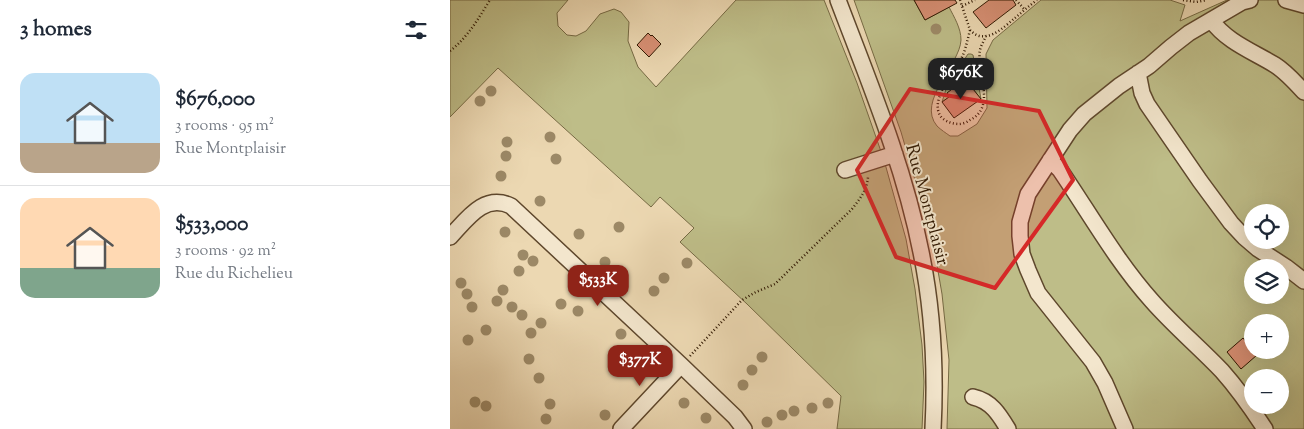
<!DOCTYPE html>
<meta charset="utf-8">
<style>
body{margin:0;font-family:"Sorts Mill Goudy",serif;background:#f2f2f3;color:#1f2937;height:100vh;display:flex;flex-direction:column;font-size:19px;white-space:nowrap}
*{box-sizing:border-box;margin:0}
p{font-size:16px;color:#747a83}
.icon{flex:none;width:28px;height:28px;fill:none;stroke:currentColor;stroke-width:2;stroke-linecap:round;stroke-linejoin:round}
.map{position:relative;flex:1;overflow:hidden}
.sheet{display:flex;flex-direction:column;background:#fff;width:450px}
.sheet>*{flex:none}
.tools{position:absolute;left:794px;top:204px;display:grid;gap:10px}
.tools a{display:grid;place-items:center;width:45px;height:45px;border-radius:50%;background:#fff;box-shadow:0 5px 20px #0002;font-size:25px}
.price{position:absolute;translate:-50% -42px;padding:0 11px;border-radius:10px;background:#8f2418;color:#fff;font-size:16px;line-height:32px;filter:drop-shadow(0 1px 2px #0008)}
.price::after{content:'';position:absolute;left:50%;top:30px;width:15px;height:11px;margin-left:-8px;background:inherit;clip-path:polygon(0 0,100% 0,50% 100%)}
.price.on{background:#222;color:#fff}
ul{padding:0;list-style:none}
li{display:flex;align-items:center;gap:15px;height:125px;padding:0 20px}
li+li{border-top:1px solid #e0e1e3}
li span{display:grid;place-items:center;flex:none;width:140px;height:100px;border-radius:15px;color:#555}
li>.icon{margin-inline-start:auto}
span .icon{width:60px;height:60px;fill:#fffc;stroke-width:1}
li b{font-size:21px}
h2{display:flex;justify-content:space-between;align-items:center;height:60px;padding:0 20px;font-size:21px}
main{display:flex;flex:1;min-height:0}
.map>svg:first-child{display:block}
.green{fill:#bebd88;stroke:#766a44;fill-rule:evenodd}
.building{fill:#d99075;stroke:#2f1700}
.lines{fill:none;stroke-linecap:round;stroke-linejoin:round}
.minor-casing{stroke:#5e472c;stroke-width:18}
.path{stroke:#2f1700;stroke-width:2.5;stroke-dasharray:1 2.5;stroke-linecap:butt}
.minor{stroke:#f3e6cd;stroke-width:15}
.tree{fill:#9c8967}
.marked{fill:#d62828;fill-opacity:0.2;stroke:#d62828;stroke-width:4;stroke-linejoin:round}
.labels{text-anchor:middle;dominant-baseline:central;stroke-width:4;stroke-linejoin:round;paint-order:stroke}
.street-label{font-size:18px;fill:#2f1700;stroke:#f3e6cd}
</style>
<main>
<section class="sheet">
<h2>3 homes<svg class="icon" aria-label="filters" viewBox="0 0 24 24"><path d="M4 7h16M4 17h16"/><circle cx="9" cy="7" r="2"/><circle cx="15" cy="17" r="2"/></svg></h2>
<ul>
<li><span style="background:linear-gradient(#bfe0f5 70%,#b9a48a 0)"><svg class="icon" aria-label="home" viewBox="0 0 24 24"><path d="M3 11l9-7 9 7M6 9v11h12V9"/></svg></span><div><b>$676,000</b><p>3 rooms · 95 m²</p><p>Rue Montplaisir</p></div></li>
<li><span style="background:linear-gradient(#ffd9b3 70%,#7fa58c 0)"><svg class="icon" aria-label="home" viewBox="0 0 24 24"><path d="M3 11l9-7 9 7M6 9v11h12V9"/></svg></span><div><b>$533,000</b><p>3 rooms · 92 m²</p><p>Rue du Richelieu</p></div></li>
</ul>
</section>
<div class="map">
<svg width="854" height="429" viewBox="0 0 854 429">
<rect width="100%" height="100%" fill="#ecd8b2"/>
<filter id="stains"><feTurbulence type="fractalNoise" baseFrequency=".004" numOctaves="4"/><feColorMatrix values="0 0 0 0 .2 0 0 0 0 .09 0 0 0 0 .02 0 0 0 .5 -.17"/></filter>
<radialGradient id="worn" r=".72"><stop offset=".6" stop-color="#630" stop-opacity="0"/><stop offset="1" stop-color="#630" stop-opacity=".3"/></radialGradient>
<path class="green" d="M0,0H118L107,13L108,26L117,35L126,36L136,31L150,14L164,9L171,12L179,22L178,41L188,67L206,87L286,0H374L407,83L434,160L456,239L465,289L472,345L474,382L472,429H387L391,396L297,304L230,242L244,228L210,197L201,207L48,68L0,117Z
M404,0H464L475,20L499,7C504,17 511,28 511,40C510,65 466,101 487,126C491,130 496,133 500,136H508L527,124L537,108L536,54L543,40L591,0H720L735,5L730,21L777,0H854V429H497L499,360L492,294L483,242L451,132ZM802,212H830V240H802ZM802,268H830V295H802ZM802,322H830V350H802ZM802,378H830V405H802Z
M518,54H521L523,55L531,99L519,84L509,91L506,87L497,93L499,97L492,102L497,86Z"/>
<path class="building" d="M464,0H505L507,3L475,20Z
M539,0H563L566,5L536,28L523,12Z
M198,33L201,36L202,35L211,44L199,57L187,45Z
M519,84L531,99L504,118L492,102L499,97L497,93L506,86L509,91Z
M793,338L807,355L791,369L777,352Z"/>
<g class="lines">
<defs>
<path id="minor" d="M388,0C419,82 454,165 471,252C483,310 486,370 483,429
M836,0L854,5
M761,20C777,42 802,51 825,65C836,72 845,82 854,92
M688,73L692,93L697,104L750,181L781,223L794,237L808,249L836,267L854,281
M600,160L610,170C640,214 667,262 702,301C724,326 749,347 772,371C788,389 802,409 815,429
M395,170L445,154
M0,237C17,219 34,193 61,206L231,365L285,417L294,429
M523,397C541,401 549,414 558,429
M171,429L231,365
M675,429L655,383L643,362L588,293L578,270L572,254L570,236V222L578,194L620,130L634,114L669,86L699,66L721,47L739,33L792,2L800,0"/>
</defs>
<use href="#minor" class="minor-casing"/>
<path class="path" d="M510,0L520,30C535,46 553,28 565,18C572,12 579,6 587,0
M566,0L575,10
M733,0L746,2L757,0
M512,6L525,0
M520,30C517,42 515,53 509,63C502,76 478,102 492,118C497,122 503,124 509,124C513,124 517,122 520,120C547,107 526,72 530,50C531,45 534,41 536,36
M0,51C18,37 28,19 40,0
M240,356L292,300L306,292L325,284L402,209C410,199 417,190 418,177"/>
<use href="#minor" class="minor"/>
</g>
<g class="tree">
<circle cx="486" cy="29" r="5.5"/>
<circle cx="41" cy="91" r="5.5"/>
<circle cx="30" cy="101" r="5.5"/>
<circle cx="100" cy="137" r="5.5"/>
<circle cx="57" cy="142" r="5.5"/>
<circle cx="56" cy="156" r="5.5"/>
<circle cx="106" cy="159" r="5.5"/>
<circle cx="51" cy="176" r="5.5"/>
<circle cx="90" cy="201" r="5.5"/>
<circle cx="169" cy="227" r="5.5"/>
<circle cx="55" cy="232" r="5.5"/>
<circle cx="129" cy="234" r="5.5"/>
<circle cx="73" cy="255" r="5.5"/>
<circle cx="83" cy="261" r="5.5"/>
<circle cx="155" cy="262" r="5.5"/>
<circle cx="237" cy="263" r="5.5"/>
<circle cx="69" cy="271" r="5.5"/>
<circle cx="214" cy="278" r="5.5"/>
<circle cx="11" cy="283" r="5.5"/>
<circle cx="53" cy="290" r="5.5"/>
<circle cx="204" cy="291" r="5.5"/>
<circle cx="17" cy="294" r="5.5"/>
<circle cx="47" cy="301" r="5.5"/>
<circle cx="111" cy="304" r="5.5"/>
<circle cx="22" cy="307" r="5.5"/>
<circle cx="62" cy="307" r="5.5"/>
<circle cx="128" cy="311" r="5.5"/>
<circle cx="72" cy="315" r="5.5"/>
<circle cx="91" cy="323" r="5.5"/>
<circle cx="36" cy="330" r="5.5"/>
<circle cx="81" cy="333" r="5.5"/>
<circle cx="171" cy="334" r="5.5"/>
<circle cx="18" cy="340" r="5.5"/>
<circle cx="170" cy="352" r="5.5"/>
<circle cx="312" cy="357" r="5.5"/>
<circle cx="79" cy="359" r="5.5"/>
<circle cx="193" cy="362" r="5.5"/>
<circle cx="302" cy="370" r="5.5"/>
<circle cx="89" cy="378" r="5.5"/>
<circle cx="293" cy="385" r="5.5"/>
<circle cx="25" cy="402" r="5.5"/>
<circle cx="234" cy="403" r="5.5"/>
<circle cx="378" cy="403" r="5.5"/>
<circle cx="100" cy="404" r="5.5"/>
<circle cx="36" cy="406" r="5.5"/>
<circle cx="362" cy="408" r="5.5"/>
<circle cx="344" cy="411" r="5.5"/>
<circle cx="155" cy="415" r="5.5"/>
<circle cx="332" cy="415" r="5.5"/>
<circle cx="256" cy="418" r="5.5"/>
<circle cx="96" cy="419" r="5.5"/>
<circle cx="317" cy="422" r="5.5"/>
</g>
<path class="marked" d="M460,89L589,111L623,180L545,288L446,257L407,170Z"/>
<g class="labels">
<g class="street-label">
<text transform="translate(476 205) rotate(75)">Rue Montplaisir</text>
</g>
</g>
<rect width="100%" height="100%" filter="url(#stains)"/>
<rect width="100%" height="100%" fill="url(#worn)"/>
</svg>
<div class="tools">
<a><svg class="icon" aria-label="locate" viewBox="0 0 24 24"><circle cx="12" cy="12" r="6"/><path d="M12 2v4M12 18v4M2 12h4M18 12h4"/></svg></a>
<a><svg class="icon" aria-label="layers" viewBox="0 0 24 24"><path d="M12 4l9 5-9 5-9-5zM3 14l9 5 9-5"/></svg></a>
<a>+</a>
<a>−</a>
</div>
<b class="price on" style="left:511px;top:100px">$676K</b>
<b class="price" style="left:148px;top:307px">$533K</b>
<b class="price" style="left:190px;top:387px">$377K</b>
</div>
</main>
